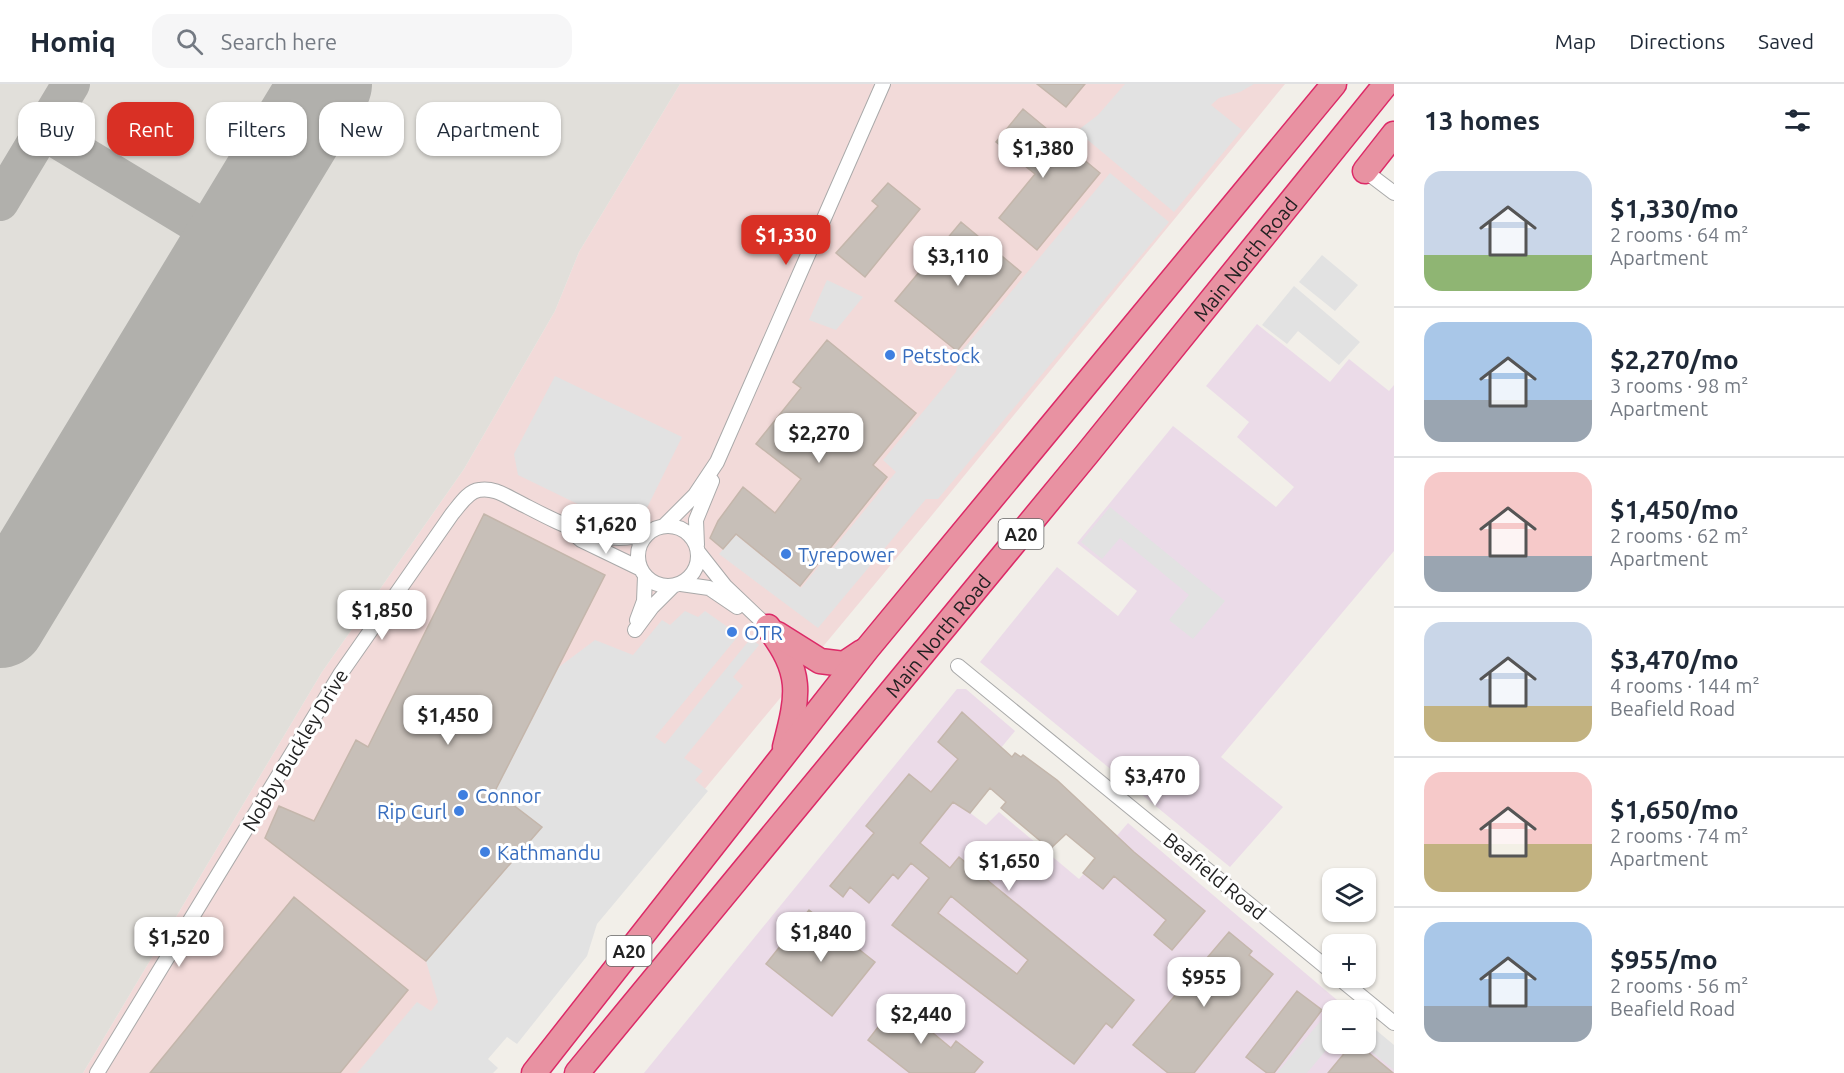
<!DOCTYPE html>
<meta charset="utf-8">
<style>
body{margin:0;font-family:Ubuntu,sans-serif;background:#f6f6f7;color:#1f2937;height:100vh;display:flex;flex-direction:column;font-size:22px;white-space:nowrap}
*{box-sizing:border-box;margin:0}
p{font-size:20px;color:#747a83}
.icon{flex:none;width:33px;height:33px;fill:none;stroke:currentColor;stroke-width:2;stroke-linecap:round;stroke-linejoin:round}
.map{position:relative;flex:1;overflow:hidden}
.panel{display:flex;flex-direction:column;background:#fff;width:450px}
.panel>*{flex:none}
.top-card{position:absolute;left:18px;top:18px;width:570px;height:54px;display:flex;gap:12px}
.controls{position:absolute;left:1322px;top:784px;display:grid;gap:12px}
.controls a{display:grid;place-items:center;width:54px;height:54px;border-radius:12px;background:#fff;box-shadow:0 2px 4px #0004;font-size:30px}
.price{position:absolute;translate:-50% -51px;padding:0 14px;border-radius:12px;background:#fff;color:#222;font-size:20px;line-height:39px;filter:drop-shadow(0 2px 3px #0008)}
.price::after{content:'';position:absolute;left:50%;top:36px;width:18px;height:14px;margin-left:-9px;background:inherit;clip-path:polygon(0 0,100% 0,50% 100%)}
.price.selected{background:#d93025;color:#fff}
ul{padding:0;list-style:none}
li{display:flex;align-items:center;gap:18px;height:150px;padding:0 30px}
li+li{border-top:2px solid #e0e1e3}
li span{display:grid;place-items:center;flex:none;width:168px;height:120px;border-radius:18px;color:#555}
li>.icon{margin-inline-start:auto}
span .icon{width:72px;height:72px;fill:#fffc;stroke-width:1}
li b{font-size:26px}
h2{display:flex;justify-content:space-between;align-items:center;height:72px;padding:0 30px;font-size:26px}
.chip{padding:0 21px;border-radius:18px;background:#fff;box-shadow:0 2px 4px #0004;font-size:21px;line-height:54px}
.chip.selected{background:#d93025;color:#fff}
header{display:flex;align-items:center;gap:36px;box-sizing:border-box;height:84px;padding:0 30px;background:#fff;border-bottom:2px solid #e0e1e3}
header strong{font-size:28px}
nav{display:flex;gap:33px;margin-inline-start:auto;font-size:21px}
.search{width:420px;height:54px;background:#f6f6f7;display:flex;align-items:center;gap:15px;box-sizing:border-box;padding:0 21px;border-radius:18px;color:#747a83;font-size:22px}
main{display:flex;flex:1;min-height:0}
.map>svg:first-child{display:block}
.commercial{fill:#f2dad9}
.industrial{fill:#ebdbe8}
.airport{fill:#e1dfda}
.parking{fill:#e2e2e2}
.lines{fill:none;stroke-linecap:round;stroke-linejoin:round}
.taxiway{stroke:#b1b0ac;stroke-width:38}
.runway{stroke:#b1b0ac;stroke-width:92}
.building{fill:#c7bfb8;stroke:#c4b6ab;stroke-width:1.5;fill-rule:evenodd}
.street-casing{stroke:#a9a9a9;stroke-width:16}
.highway-casing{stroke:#dc2a67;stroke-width:27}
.street{stroke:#fff;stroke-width:14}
.highway{stroke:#e892a2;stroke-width:24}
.shop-dot{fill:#3f7fe0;stroke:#fff;stroke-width:2}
.labels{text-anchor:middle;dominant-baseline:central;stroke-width:6;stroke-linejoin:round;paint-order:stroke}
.shield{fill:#fff;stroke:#646464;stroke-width:1.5}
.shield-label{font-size:18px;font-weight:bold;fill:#222}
.street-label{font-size:20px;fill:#222;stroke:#fff}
.shop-label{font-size:20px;fill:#366cbe;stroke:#fff;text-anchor:start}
</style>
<header>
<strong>Homiq</strong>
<div class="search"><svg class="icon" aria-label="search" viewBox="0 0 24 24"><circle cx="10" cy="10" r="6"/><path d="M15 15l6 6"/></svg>Search here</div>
<nav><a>Map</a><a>Directions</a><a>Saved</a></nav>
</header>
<main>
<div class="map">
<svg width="1394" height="989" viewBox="0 0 1394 989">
<rect width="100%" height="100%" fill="#f2efe9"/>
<path class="commercial" d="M680,0H1285L928,436L469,989H83L322,588L464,385L555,227L579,168Z"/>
<path class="industrial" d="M1257,240L1330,298L1349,275L1389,307L1394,301V467L1221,673L1283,723L1230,783L980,578L1057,483L1118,532L1137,507L1077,459L1173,342L1276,423L1294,403L1237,353L1249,338L1206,302Z
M957,605H966L1015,647L956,718L986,741L999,728L1079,795L1128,739L1350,927H1332V960H1365V939L1394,964V989H644Z"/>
<path class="airport" d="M0,0H680L579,168L555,227L464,385L322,588L83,989H0Z"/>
<path class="parking" d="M1125,0H1254L1240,8L1219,14L1211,21L1242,46L1174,128L1077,47L1098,31Z
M1110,89L1169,138L938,415H926L818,544L719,470L736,451L801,504L896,388L883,376L956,288L960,269Z
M1322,171L1358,201L1335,227L1299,198Z
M827,196L863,213L836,246L809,236Z
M1294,202L1360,258L1339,281L1298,247L1287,260L1262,241Z
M555,292L682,353L643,432L623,442L518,391L514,370Z
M1110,423L1225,517L1193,555L1169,536L1189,511L1120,454L1102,475L1081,458Z
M685,527L698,533L705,527L739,551L655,653L665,660L751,554L759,561L733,593L743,602L684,674L703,687L695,696L708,707L597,840L587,872L517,960L507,953L488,975L498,984L493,989H357L417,918L431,927L438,918L426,877L542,743L495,707L559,583L595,556L633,571L662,536L670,541Z
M1334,921L1341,927H1332V959L1307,989H1277Z
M1370,941L1394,961V986L1362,960H1365V946Z"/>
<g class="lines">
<path class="taxiway" d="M43,47L230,160
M0,118L71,0"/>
<path class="runway" d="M0,538L326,0"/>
</g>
<path class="building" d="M1037,0H1085L1066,23Z
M1023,25L1100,89L1037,166L999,134L1035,90L996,58Z
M888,99L920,125L865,193L836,169L878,122L872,117Z
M961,138L1021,188L957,267L895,217Z
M827,256L916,329L873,381L887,393L800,502L736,450L723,465L710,454L718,437L743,403L775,429L801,395L756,360L801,304L793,298Z
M484,430L605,491L495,707L542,743L426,877L265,754L279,722L314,737L356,656L368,663Z
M962,628L1012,673L1015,669L1021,673L1023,671L1057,696L1134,768L1205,827L1172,866L1154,851L1166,836L1114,792L1103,805L1083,789L1095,774L1066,750L1050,765L1001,724L1006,718L990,704L970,729L953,718L920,759L950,784L959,773L1134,916L1112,944L1106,939L1074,980L892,841L929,794L911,779L898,795L893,790L869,819L850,803L843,813L830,802L874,749L866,742L909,690L931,708L958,675L938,658ZM951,812L1028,876L1017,890L938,829Z
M294,813L408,906L340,989H150Z
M809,826L875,878L832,932L766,880Z
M1229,848L1252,867L1249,871L1273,890L1194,989H1168L1133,961Z
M1297,907L1322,926L1274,989H1267L1246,973Z
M896,920L907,928L912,921L939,942L933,949L951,964L956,957L983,978L974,989H910L868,956Z
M1352,960H1358L1393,989H1328Z"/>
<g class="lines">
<defs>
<path id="street" d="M1365,87L1394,109
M638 472a30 30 0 1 1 60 0a30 30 0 1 1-60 0Z
M664,442L695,411L717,378L883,0
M573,449L581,456L641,485
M697,461L696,436L712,397
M699,469L725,502L768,543
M681,500L709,504L737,523
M637,536L644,517L645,492
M635,546L652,523L673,502
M958,582L1332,888
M1339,894L1394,939
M97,989L341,589L452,430C459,422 468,407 479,406C493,403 506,412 518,418C559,439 602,465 649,449"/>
<g id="highway">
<path d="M1365,87L1394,50"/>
<path d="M768,543C803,589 799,609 785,663"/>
<path d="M777,550L820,577L844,580L862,568"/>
<path d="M534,989L867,565L1334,0"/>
<path id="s1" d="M577,989L1087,370L1386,0"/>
</g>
</defs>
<use href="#street" class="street-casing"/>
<use href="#highway" class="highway-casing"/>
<use href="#street" class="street"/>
<use href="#highway" class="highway"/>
</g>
<g class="shop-dot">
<circle cx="890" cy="271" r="6"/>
<circle cx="786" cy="470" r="6"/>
<circle cx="732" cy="548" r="6"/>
<circle cx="463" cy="711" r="6"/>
<circle cx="459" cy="727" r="6"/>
<circle cx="485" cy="768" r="6"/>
</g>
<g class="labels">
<g class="shield">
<rect x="998.5" y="435" width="45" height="30" rx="4.5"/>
<rect x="606.5" y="852" width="45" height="30" rx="4.5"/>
</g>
<g class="shield-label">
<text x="1021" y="450">A20</text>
<text x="629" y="867">A20</text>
</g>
<g class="street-label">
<text stroke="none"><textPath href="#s1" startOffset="1053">Main North Road</textPath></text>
<text stroke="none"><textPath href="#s1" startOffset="567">Main North Road</textPath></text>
<text transform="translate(295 666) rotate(-59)">Nobby Buckley Drive</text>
<text transform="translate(1215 792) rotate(39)">Beafield Road</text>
</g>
<g class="shop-label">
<text x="902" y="271">Petstock</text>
<text x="798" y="470">Tyrepower</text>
<text x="744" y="548">OTR</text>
<text x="475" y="711">Connor</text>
<text x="447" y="727" text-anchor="end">Rip Curl</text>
<text x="497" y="768">Kathmandu</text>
</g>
</g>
</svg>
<div class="controls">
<a><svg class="icon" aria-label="layers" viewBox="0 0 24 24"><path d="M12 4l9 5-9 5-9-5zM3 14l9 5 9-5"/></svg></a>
<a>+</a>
<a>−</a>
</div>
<b class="price" style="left:1043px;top:95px">$1,380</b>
<b class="price selected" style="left:786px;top:182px">$1,330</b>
<b class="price" style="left:958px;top:203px">$3,110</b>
<b class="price" style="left:819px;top:380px">$2,270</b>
<b class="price" style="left:606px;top:471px">$1,620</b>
<b class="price" style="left:382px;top:557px">$1,850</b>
<b class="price" style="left:448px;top:662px">$1,450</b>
<b class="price" style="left:1155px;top:723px">$3,470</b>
<b class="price" style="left:1009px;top:808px">$1,650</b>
<b class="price" style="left:821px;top:879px">$1,840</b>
<b class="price" style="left:179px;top:884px">$1,520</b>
<b class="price" style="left:1204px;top:924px">$955</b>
<b class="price" style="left:921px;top:961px">$2,440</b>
<div class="top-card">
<a class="chip">Buy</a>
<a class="chip selected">Rent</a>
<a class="chip">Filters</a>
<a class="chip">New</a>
<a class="chip">Apartment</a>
</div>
</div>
<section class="panel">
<h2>13 homes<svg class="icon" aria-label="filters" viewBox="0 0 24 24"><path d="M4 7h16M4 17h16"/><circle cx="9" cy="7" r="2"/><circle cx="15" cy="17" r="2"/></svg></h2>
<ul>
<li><span style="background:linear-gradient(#c9d6e8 70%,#8fb573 0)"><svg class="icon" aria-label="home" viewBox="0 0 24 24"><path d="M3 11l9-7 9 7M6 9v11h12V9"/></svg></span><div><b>$1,330/mo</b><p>2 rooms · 64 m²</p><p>Apartment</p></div></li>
<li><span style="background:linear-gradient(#a9c7e8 65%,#9aa5b1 0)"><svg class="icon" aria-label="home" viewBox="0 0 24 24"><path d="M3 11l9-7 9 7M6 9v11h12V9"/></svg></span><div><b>$2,270/mo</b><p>3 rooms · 98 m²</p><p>Apartment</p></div></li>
<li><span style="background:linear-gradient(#f6c9c9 70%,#9aa5b1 0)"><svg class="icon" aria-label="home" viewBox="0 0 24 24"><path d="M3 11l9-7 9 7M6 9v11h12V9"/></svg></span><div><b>$1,450/mo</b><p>2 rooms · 62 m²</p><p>Apartment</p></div></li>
<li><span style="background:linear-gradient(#c9d6e8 70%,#c2b280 0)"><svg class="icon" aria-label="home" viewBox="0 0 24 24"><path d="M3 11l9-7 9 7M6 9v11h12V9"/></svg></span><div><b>$3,470/mo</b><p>4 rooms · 144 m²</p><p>Beafield Road</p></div></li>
<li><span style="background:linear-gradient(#f6c9c9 60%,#c2b280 0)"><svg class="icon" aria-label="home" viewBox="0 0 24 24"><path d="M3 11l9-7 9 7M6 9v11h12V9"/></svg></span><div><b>$1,650/mo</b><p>2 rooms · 74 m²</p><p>Apartment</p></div></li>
<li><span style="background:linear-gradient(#a9c7e8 70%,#9aa5b1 0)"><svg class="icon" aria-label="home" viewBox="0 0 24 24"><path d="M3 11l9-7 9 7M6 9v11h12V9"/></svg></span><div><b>$955/mo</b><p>2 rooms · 56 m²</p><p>Beafield Road</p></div></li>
</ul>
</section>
</main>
